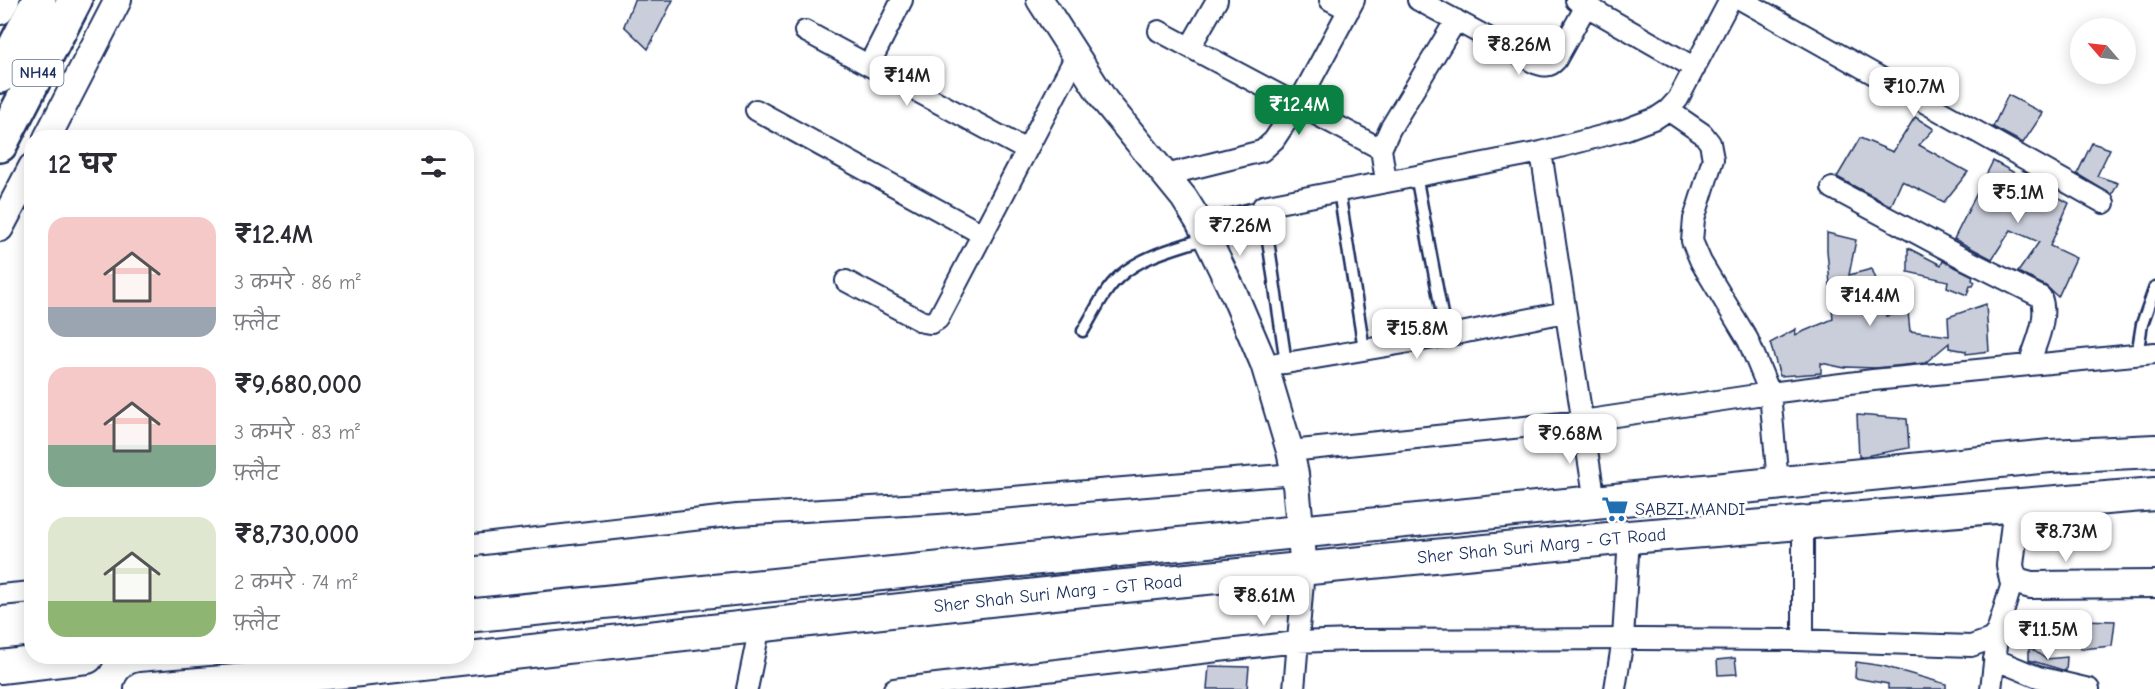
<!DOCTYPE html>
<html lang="hi">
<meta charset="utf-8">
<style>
body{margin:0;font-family:"Comic Neue","Playpen Sans Deva",sans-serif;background:#f7f7f7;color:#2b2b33;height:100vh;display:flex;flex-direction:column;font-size:22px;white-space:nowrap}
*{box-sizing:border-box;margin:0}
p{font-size:20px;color:#7c7c81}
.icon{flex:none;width:33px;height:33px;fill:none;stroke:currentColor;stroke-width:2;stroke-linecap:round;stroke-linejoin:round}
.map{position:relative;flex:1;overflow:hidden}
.panel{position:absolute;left:24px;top:130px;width:450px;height:534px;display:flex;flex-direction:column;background:#fff;border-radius:24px;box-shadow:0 3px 15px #0003}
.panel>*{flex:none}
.needle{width:39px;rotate:298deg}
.controls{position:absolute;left:2070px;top:18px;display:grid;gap:12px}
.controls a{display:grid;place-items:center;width:66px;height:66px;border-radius:50%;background:#fff;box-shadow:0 3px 15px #0003;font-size:30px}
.price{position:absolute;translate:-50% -51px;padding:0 14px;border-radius:12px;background:#fff;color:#222;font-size:20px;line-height:39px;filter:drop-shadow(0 2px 3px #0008)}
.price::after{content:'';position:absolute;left:50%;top:36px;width:18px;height:14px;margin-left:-9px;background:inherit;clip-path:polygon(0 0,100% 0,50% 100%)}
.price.selected{background:#0b8043;color:#fff}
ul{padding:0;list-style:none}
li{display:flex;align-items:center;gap:18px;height:150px;padding:0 24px}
li span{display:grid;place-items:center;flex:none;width:168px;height:120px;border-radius:18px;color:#555}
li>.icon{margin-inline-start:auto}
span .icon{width:72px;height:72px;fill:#fffc;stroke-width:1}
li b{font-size:26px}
h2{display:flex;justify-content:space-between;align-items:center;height:72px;padding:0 24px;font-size:26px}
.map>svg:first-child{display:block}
.building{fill:#caceda;stroke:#1b2f5e;stroke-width:1.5}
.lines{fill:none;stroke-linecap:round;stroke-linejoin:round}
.service-casing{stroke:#1b2f5e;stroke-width:15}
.minor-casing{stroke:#1b2f5e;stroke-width:24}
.tertiary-casing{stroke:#1b2f5e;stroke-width:30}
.primary-casing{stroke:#1b2f5e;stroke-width:36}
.trunk-casing{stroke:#1b2f5e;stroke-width:38}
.service{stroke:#fff;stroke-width:10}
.minor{stroke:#fff;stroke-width:20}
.tertiary{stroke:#fff;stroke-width:26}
.primary{stroke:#fff;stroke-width:32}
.trunk{stroke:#fff;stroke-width:33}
.labels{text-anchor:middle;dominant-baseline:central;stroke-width:6;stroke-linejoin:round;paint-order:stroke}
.shield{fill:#fff;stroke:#5f6d8e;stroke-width:1.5}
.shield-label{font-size:16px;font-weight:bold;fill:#1b2f5e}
.poi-label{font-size:18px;fill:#1b2f5e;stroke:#fff;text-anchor:start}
.street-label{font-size:18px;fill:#1b2f5e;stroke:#fff}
</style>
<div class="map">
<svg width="2155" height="689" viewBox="0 0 2155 689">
<rect width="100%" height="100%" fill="#fff"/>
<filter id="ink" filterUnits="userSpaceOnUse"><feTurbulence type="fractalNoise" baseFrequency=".0167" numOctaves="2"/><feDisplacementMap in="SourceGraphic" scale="12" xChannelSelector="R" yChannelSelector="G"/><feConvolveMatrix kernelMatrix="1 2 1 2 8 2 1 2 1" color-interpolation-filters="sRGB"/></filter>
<g filter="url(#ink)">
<path class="building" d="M634,0H673L648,49L624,26Z
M2008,95L2043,113L2023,143L1993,127Z
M1915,117L1934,129L1919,145L1968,172L1944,202L1902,181L1891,206L1837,177L1860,138L1893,152Z
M2092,143L2110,149L2097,176L2118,183L2112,195L2077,174Z
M1993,161L2069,203L2050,246L2076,258L2058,297L2046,286L2018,272L2039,242L2011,230L1992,259L1954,239Z
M1827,233L1856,240L1849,275L1872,269L1885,303L1886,316L1908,312L1910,331L1949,336L1948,317L1986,304L1989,351L1966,354V351L1949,348V343L1925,363L1876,368L1845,367V368L1821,363V373L1780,376L1770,343L1796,329L1795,335L1833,319L1827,250Z
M1908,248L1941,265L1943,261L1973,276L1972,280L1975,282L1973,286H1970L1967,295L1947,287L1948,281L1908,272Z
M1857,415L1907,419L1909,448L1859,457Z
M2081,620L2115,621L2112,646L2081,649Z
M2029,647L2046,659L2067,657L2066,671L2029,660Z
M1735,658L1737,674L1718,675L1717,660Z
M1856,662L1883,666L1946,684V689H1888V684L1855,678Z
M1209,666L1249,667L1247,689H1207Z"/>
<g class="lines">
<defs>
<path id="service" d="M1416,175L1446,336
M1339,191L1364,349
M1199,222L1263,206L1286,363
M1083,331C1094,313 1104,290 1120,276C1143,255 1177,248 1206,238
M2137,355L2142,324L2155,287"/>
<path id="minor" d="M1330,0L1349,10
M1418,0L1535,63C1544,66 1549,68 1556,60L1586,6
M1576,0L1695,68
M1742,0L2104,203
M805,31L1026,150
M1159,31L1381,149
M1190,47L1217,0
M869,65L902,0
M756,110L982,234
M1668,110L1703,134L1710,143L1713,159L1694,219L1692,241L1701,262L1748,340L1770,393L1778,483
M1541,152L1595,502
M1166,175L1262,151L1274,140L1298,104L1354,0
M1386,181L1381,149L1390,129L1456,20
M1832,188L1961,257L2041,297C2049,319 2035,344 2029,365
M1263,206L1541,152L1624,130L1656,118L1668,110L1678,99L1730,0
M846,281L923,322L931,323L938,319L1076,56
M1264,364L1286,363L1446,336L1565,312
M1290,451L1582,421L1770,393L1873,380L2155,353
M1803,524V640
M466,546L737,515L938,503L1295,474
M0,595L32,592
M1994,659L2038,677L2089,689
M747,689L760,626
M894,689L1218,651L1297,642L1351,640L1639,639L1796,640L1971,646L1991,639L1997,632L2013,580
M1294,689L1304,569
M1615,689L1623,639L1629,537
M1991,689L1996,646"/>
<path id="tertiary" d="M1040,0L1105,101L1184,198L1199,222L1235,296L1264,364L1290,451L1295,474L1304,569
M0,11L6,0
M47,138L118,0
M0,228L32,167
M2017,506L2010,565L2013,580L2031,585L2155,584"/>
<g id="primary">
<path d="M466,616L2050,456L2155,451"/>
<path d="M0,667L87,657"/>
<path id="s1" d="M141,689L351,671L1063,592L1629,537L2155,494"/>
</g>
<path id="trunk" d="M0,76L39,0
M0,145L75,0"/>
</defs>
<use href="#service" class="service-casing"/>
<use href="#minor" class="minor-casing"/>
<use href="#tertiary" class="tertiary-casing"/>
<use href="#primary" class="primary-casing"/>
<use href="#trunk" class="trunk-casing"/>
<use href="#service" class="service"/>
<use href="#minor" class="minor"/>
<use href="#tertiary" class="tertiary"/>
<use href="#primary" class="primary"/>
<use href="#trunk" class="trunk"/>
</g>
</g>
<defs>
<symbol id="supermarket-bare" viewBox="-9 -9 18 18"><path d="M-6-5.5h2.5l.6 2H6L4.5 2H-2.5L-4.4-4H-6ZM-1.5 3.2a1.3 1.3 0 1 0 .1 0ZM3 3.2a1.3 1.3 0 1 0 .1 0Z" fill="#1f6fb2" stroke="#fff" stroke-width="2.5" paint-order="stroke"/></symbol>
</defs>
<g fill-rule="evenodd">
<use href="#supermarket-bare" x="1596" y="490" width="38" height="38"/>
</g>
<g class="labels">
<rect class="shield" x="12.5" y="60" width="51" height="26" rx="4.5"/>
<g class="shield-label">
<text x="38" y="73">NH44</text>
</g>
<g class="poi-label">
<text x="1635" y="509">SABZI MANDI</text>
</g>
<g class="street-label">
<text stroke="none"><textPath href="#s1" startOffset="1408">Sher Shah Suri Marg - GT Road</textPath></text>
<text stroke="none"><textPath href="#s1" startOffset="922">Sher Shah Suri Marg - GT Road</textPath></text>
</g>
</g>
</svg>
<div class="controls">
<a><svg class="needle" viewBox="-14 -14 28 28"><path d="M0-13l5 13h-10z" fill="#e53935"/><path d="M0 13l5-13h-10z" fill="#7c7c81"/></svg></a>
</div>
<b class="price" style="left:1519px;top:76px">₹8.26M</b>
<b class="price" style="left:907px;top:107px">₹14M</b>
<b class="price" style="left:1914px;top:118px">₹10.7M</b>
<b class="price selected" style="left:1299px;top:136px">₹12.4M</b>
<b class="price" style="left:2018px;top:224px">₹5.1M</b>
<b class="price" style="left:1240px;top:257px">₹7.26M</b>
<b class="price" style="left:1870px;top:327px">₹14.4M</b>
<b class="price" style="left:1417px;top:360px">₹15.8M</b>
<b class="price" style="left:1570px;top:465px">₹9.68M</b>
<b class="price" style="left:2066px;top:563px">₹8.73M</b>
<b class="price" style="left:1264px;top:627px">₹8.61M</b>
<b class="price" style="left:2048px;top:661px">₹11.5M</b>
<section class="panel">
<h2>12 घर<svg class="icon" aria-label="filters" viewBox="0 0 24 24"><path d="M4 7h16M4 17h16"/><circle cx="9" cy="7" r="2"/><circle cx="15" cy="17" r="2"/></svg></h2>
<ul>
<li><span style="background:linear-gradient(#f6c9c9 75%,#9aa5b1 0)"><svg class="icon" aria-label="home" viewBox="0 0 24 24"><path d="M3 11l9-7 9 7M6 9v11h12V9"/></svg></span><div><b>₹12.4M</b><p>3 कमरे · 86 m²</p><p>फ़्लैट</p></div></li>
<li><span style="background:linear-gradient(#f6c9c9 65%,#7fa58c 0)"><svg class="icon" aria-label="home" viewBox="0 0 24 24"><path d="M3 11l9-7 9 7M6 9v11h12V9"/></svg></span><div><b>₹9,680,000</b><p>3 कमरे · 83 m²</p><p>फ़्लैट</p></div></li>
<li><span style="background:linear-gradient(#dfe7d0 70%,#8fb573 0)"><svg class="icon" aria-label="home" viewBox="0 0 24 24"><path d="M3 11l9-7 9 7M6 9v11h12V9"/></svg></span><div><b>₹8,730,000</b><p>2 कमरे · 74 m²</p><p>फ़्लैट</p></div></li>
</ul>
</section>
</div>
